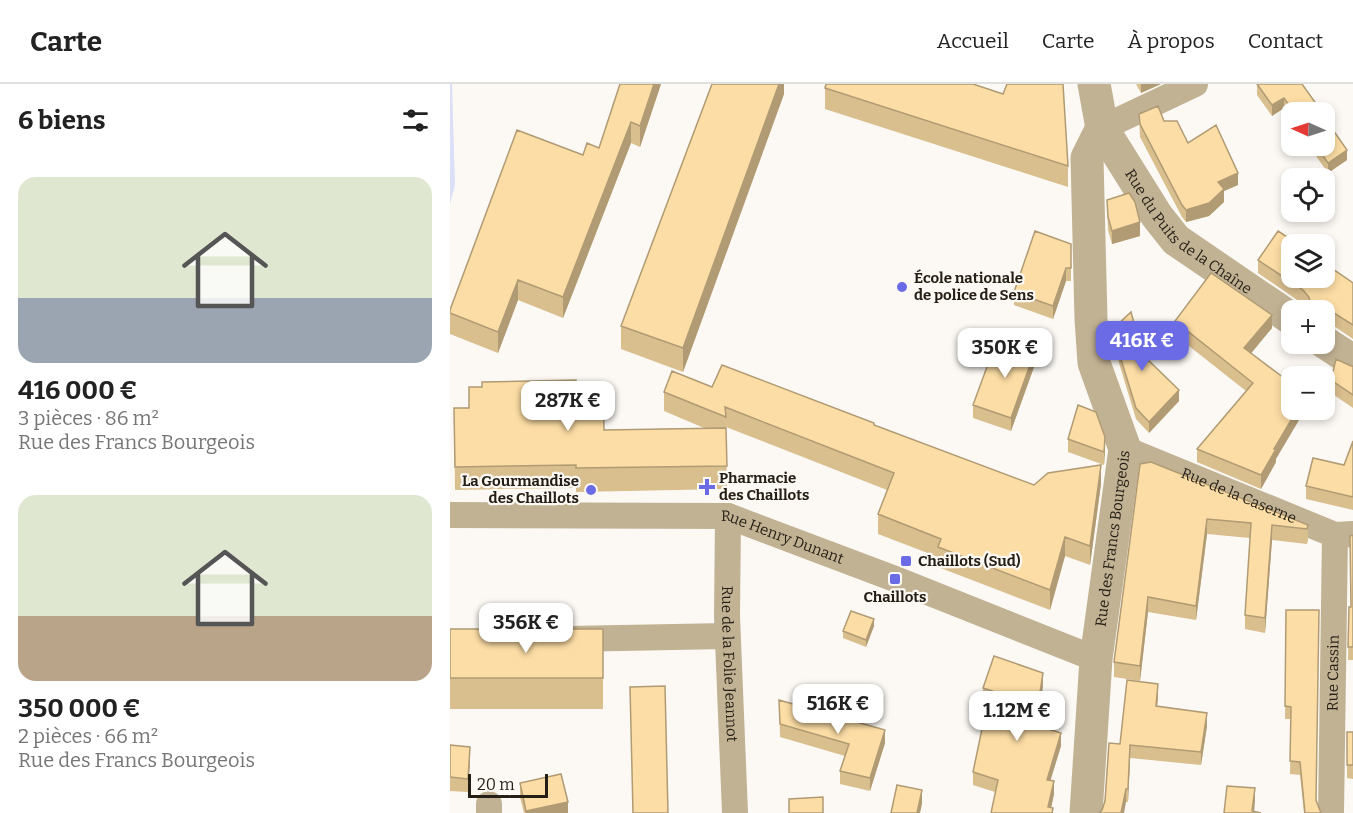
<!DOCTYPE html>
<html lang="fr">
<meta charset="utf-8">
<style>
body{margin:0;font-family:Bitter,serif;background:#f2f2f2;color:#222;height:100vh;display:flex;flex-direction:column;font-size:22px;white-space:nowrap}
*{box-sizing:border-box;margin:0}
p{font-size:20px;color:#767676}
.icon{flex:none;width:33px;height:33px;fill:none;stroke:currentColor;stroke-width:2;stroke-linecap:round;stroke-linejoin:round}
.map{position:relative;flex:1;overflow:hidden}
.details{display:flex;flex-direction:column;background:#fff;width:450px}
.details>*{flex:none}
.needle{width:39px;rotate:273deg}
.fabs{position:absolute;left:831px;top:18px;display:grid;gap:12px}
.fabs a{display:grid;place-items:center;width:54px;height:54px;border-radius:12px;background:#fff;box-shadow:0 3px 9px #0003;font-size:30px}
.scale{position:absolute;left:18px;bottom:15px;width:80px;box-sizing:border-box;padding-left:6px;border:3px solid #241e15;border-top:0;font-size:16px;line-height:21px;white-space:nowrap;color:#241e15;-webkit-text-stroke:4px #fcf9f4;paint-order:stroke}
.price{position:absolute;translate:-50% -51px;padding:0 14px;border-radius:12px;background:#fff;color:#222;font-size:20px;line-height:39px;filter:drop-shadow(0 2px 3px #0008)}
.price::after{content:'';position:absolute;left:50%;top:36px;width:18px;height:14px;margin-left:-9px;background:inherit;clip-path:polygon(0 0,100% 0,50% 100%)}
.price.current{background:#6a6be5;color:#fff}
ul{padding:0;list-style:none}
li{display:grid;align-content:center;gap:12px;height:318px;padding:0 18px}
li span{display:grid;place-items:center;height:186px;border-radius:18px;color:#555}
li>.icon{margin-inline-start:auto}
span .icon{width:108px;height:108px;fill:#fffc;stroke-width:1}
li b{font-size:26px}
h2{display:flex;justify-content:space-between;align-items:center;height:72px;padding:0 18px;font-size:26px}
header{display:flex;align-items:center;gap:36px;box-sizing:border-box;height:84px;padding:0 30px;background:#fff;border-bottom:2px solid #e0e0e0}
header strong{font-size:28px}
nav{display:flex;gap:33px;margin-inline-start:auto;font-size:21px}
main{display:flex;flex:1;min-height:0}
.map>svg:first-child{display:block}
.garden{fill:#dbdff7}
.lines{fill:none;stroke-linecap:round;stroke-linejoin:round}
.minor{stroke:#c2b294;stroke-width:26}
.tertiary{stroke:#c2b294;stroke-width:33}
.wall{fill:#d9be8e}
.shaded-wall{fill:#b09b74}
.building{fill:#fcdda5;stroke:#b09b74;stroke-width:1.5}
.poi-dot{fill:#6a6be5;stroke:#fcf9f4;stroke-width:2}
.labels{text-anchor:middle;dominant-baseline:central;stroke-width:4.5;stroke-linejoin:round;paint-order:stroke}
.street-label{font-size:15px;fill:#241e15;stroke:#fcf9f4}
.poi-label{font-size:15px;font-weight:bold;fill:#241e15;stroke:#fcf9f4;text-anchor:start}
</style>
<header>
<strong>Carte</strong>
<nav><a>Accueil</a><a>Carte</a><a>À propos</a><a>Contact</a></nav>
</header>
<main>
<section class="details">
<h2>6 biens<svg class="icon" aria-label="filters" viewBox="0 0 24 24"><path d="M4 7h16M4 17h16"/><circle cx="9" cy="7" r="2"/><circle cx="15" cy="17" r="2"/></svg></h2>
<ul>
<li><span style="background:linear-gradient(#dfe7d0 65%,#9aa5b1 0)"><svg class="icon" aria-label="home" viewBox="0 0 24 24"><path d="M3 11l9-7 9 7M6 9v11h12V9"/></svg></span><div><b>416 000 €</b><p>3 pièces · 86 m²</p><p>Rue des Francs Bourgeois</p></div></li>
<li><span style="background:linear-gradient(#dfe7d0 65%,#b9a48a 0)"><svg class="icon" aria-label="home" viewBox="0 0 24 24"><path d="M3 11l9-7 9 7M6 9v11h12V9"/></svg></span><div><b>350 000 €</b><p>2 pièces · 66 m²</p><p>Rue des Francs Bourgeois</p></div></li>
</ul>
</section>
<div class="map">
<svg width="903" height="729" viewBox="0 0 903 729">
<rect width="100%" height="100%" fill="#fcf9f4"/>
<path class="garden" d="M0,0H2L5,101L0,120Z"/>
<g class="lines">
<g class="minor">
<path d="M652,44L745,0"/>
<path id="s1" d="M675,365L885,451L903,450"/>
<path id="s2" d="M0,431L278,432L445,495L646,575"/>
<path id="s3" d="M278,432L277,532L285,729"/>
<path d="M117,555L277,552"/>
<path d="M39,729V720"/>
<path id="s4" d="M881,729L885,451"/>
</g>
<g class="tertiary">
<path id="s5" d="M644,0L652,44L707,132L726,156L842,235"/>
<path d="M874,258L903,277"/>
<path id="s6" d="M636,729L646,575L675,365L644,279L641,235L637,74L652,44"/>
</g>
</g>
<path class="wall" d="M211,0L190,63L181,59L113,234L68,216L48,269L0,250V226L133,71L149,64Z
M334,0V10L233,288L171,265V242Z
M686,0H711L691,9Z
M807,0L872,28H842V36L834,24L822,32L807,11Z
M375,4L553,10L618,82V103L375,25Z
M689,30L714,37L788,101L774,107V118L759,132L736,138L732,133L690,53Z
M859,62H874L897,76L878,89Z
M657,116L690,152L662,160L658,146Z
M621,160V197H616L603,235L564,221V208Z
M808,176L903,199V255L884,242L874,241V226H859L853,220L808,189Z
M725,237L822,244L800,269L826,375V378L811,405L747,378V365L796,307L725,251Z
M662,246L695,280L729,317L699,349L686,335L662,256Z
M557,266L589,269L561,347L523,334V321Z
M901,282H903V324L881,309V296Z
M262,303L424,341L584,401L651,400L640,481L615,472L600,526L488,483V473L428,450V430L437,406L276,343L277,405L126,408V404L5,406L4,324H19L154,346L254,344L214,327V308Z
M618,355L655,366L654,381L618,368Z
M903,357V426L856,415V402L894,381Z
M690,380L858,441V456L857,460L822,456L815,549L795,545V531L800,454L757,450L746,536L698,528L690,597L664,593V578Z
M903,451V576H898L899,523H901Z
M836,526L866,716L871,729H854L850,691L840,690L841,635H835Z
M424,542L416,563L393,554V547Z
M0,545H153V625H0Z
M593,602L587,642L611,662L600,696L604,710L601,724L603,729L545,708L523,701V688L543,620L533,617V604Z
M708,613L707,622L757,642L751,681L680,674L678,718H676L652,726L670,660Z
M329,616L435,659L420,707L390,700V687L395,672L330,653Z
M897,648H903V695L897,694Z
M0,661L20,676L18,708L0,707Z
M70,699L118,729H74L70,713Z"/>
<path class="shaded-wall" d="M204,0H211L190,63V42Z
M329,0H334V10L233,288V264Z
M691,0H711L691,9Z
M834,14V24L822,32V21Z
M181,38V59L113,234V213Z
M897,66V76L878,89V79Z
M788,89V101L774,107V118L759,132L736,138V126L768,98Z
M690,138V152L662,160V147Z
M616,184V197L603,235V222Z
M68,196V216L48,269V248Z
M822,231V244L794,278V264Z
M589,256V269L561,347V334Z
M729,306V317L699,349V338Z
M847,326H855L826,375V378L811,405V391L824,365Z
M655,353V366L654,381V368Z
M651,381V400L640,481V462Z
M757,435V450L746,536V522Z
M822,441V456L815,549V534Z
M615,453V472L600,526V506Z
M698,513V528L690,597V582Z
M424,535V542L416,563V556Z
M593,589V602L585,654V641Z
M708,600V613L706,634V622Z
M757,629V642L751,681V668Z
M435,646V659L420,707V694Z
M611,649V662L597,708V696Z
M680,661V674L678,718V705Z
M20,663V676L18,708V695Z
M604,697V710L600,729L598,723Z
M805,704V717L804,729H802Z
M676,705V718L674,729H671Z
M472,706V720L470,729H467Z
M118,718V729H76V727Z"/>
<path class="building" d="M170,0H204L190,42L181,38L113,213L68,196L48,248L0,229V226L67,46L133,71L137,59L149,64Z
M262,0H329L233,264L171,242Z
M376,0H523L553,10L557,0H613L618,82L375,4Z
M807,0H852L872,28H844L834,14L822,21Z
M708,22L714,37H727L738,59L766,41L788,89L768,98L774,105L759,119L736,126L732,121L690,40L689,30Z
M874,33L897,66L878,79L866,62H874Z
M679,109L685,118L690,138L662,147L658,133L657,116Z
M585,147L621,160V184H616L603,222L564,208Z
M828,147L848,160H842V194H874V179L903,199V241L884,229L874,228V226H870L860,220L859,213L853,206L808,176Z
M761,189L822,231L794,264L842,300V326H847L824,365H826L811,391L747,365L803,299L725,237Z
M681,228L695,280L698,276L729,306L699,338L686,324L662,246Z
M589,256L561,334L523,321L545,261L557,266Z
M886,275L901,282H903V311L881,296Z
M272,281L424,339V341L584,401L598,389L651,381L640,462L615,453L600,506L488,463L491,455L428,430L444,389L275,323L276,333L214,308L222,287L262,303Z
M126,296V307H153L154,346L276,344L277,382L126,384V381L5,383L4,324H19V303H32V298Z
M628,321L646,328L655,353L654,368L618,355Z
M903,357V413L856,402L863,374L894,381Z
M701,378L858,441L857,445L822,441L815,534L795,531L801,439L757,435L746,522L698,513L690,582L664,578L690,380Z
M903,451V563H898L899,523H901L900,452Z
M836,526H869L866,716L871,729H855L850,678L840,677L841,623L835,622Z
M401,527L424,535L416,556L393,547Z
M0,545H153V594H0Z
M544,572L593,589L585,641L611,649L597,696L604,697L598,723L603,724L602,729H541L548,696L523,688L532,645L548,609L533,604Z
M677,596L708,600L706,622L757,629L751,668L680,661L678,705H676L671,729H649L652,726L655,717L659,659L670,660Z
M215,602L218,729H183L180,603Z
M329,616L435,646L420,694L390,687L399,660L330,640Z
M897,648H903V681H897Z
M0,661L20,663L18,695L0,693Z
M111,690L118,718L76,727L70,699Z
M447,701L472,706L467,729H441Z
M777,702L805,704L802,727L811,729H774Z
M373,713V729H339V715Z"/>
<g class="poi-dot">
<circle cx="452" cy="203" r="6"/>
<path d="M254 394h6v6h6v6h-6v6h-6v-6h-6v-6h6z"/>
<circle cx="141" cy="406" r="6"/>
<rect x="450" y="471" width="12" height="12" rx="3"/>
<rect x="439" y="489" width="12" height="12" rx="3"/>
</g>
<g class="labels">
<g class="street-label">
<text stroke="none"><textPath href="#s5" startOffset="182">Rue du Puits de la Chaîne</textPath></text>
<text stroke="none"><textPath href="#s1" startOffset="123">Rue de la Caserne</textPath></text>
<text stroke="none"><textPath href="#s2" startOffset="336">Rue Henry Dunant</textPath></text>
<text stroke="none"><textPath href="#s6" startOffset="276">Rue des Francs Bourgeois</textPath></text>
<text stroke="none"><textPath href="#s3" startOffset="148">Rue de la Folie Jeannot</textPath></text>
<text stroke="none"><textPath href="#s4" startOffset="140">Rue Cassin</textPath></text>
</g>
<g class="poi-label">
<text x="464" y="194">École nationale<tspan x="464" dy="17">de police de Sens</tspan></text>
<text x="269" y="394">Pharmacie<tspan x="269" dy="17">des Chaillots</tspan></text>
<text x="129" y="397" text-anchor="end">La Gourmandise<tspan x="129" dy="17">des Chaillots</tspan></text>
<text x="468" y="477">Chaillots (Sud)</text>
<text x="445" y="513" text-anchor="middle">Chaillots</text>
</g>
</g>
</svg>
<div class="fabs">
<a><svg class="needle" viewBox="-14 -14 28 28"><path d="M0-13l5 13h-10z" fill="#e53935"/><path d="M0 13l5-13h-10z" fill="#767676"/></svg></a>
<a><svg class="icon" aria-label="locate" viewBox="0 0 24 24"><circle cx="12" cy="12" r="6"/><path d="M12 2v4M12 18v4M2 12h4M18 12h4"/></svg></a>
<a><svg class="icon" aria-label="layers" viewBox="0 0 24 24"><path d="M12 4l9 5-9 5-9-5zM3 14l9 5 9-5"/></svg></a>
<a>+</a>
<a>−</a>
</div>
<div class="scale">20 m</div>
<b class="price current" style="left:692px;top:288px">416K €</b>
<b class="price" style="left:555px;top:295px">350K €</b>
<b class="price" style="left:118px;top:348px">287K €</b>
<b class="price" style="left:76px;top:570px">356K €</b>
<b class="price" style="left:388px;top:651px">516K €</b>
<b class="price" style="left:567px;top:658px">1.12M €</b>
</div>
</main>
